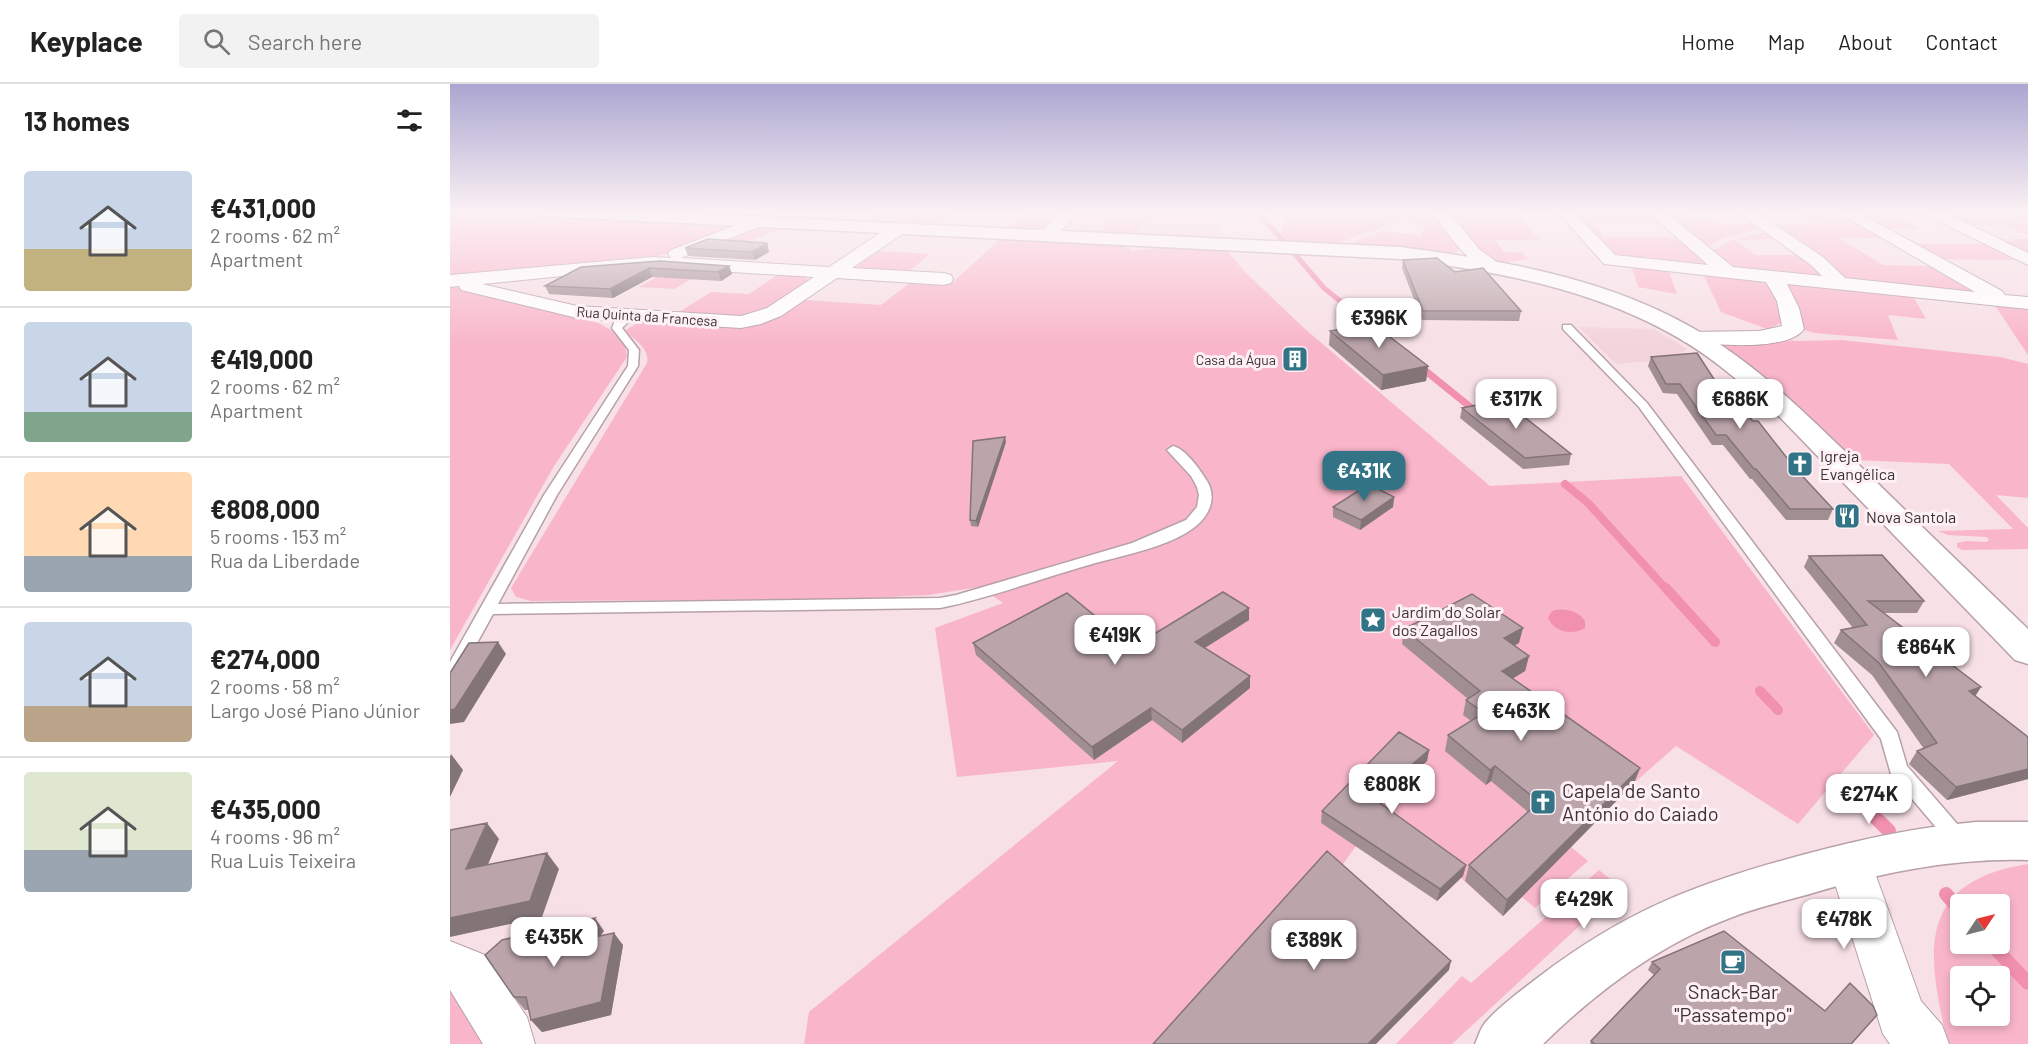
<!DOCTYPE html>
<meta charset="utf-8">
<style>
body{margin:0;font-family:Barlow,sans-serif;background:#f2f2f2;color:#222;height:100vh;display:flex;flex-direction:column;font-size:22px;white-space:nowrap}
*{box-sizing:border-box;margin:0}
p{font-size:20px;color:#767676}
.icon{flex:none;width:33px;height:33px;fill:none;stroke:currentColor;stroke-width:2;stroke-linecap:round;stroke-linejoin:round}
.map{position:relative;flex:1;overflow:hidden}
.details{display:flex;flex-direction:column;background:#fff;width:450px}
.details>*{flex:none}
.needle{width:39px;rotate:55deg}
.buttons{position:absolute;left:1500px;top:810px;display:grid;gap:12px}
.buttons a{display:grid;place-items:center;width:60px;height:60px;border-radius:6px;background:#fff;box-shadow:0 3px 9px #0003;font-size:30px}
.price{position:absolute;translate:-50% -51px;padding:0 14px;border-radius:12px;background:#fff;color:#222;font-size:20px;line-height:39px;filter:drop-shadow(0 2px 3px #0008)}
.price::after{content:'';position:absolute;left:50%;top:36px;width:18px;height:14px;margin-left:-9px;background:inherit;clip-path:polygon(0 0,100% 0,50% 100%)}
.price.active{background:#327486;color:#fff}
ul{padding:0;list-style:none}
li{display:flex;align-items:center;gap:18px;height:150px;padding:0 24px}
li+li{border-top:2px solid #e0e0e0}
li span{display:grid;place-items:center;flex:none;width:168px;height:120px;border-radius:6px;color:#555}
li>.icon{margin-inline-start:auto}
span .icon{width:72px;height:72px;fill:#fffc;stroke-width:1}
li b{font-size:26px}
h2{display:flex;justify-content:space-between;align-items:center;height:72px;padding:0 24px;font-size:26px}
header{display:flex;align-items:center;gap:36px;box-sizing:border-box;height:84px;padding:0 30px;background:#fff;border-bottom:2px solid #e0e0e0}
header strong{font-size:28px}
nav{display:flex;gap:33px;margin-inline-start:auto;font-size:21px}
.search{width:420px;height:54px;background:#f2f2f2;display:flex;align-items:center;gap:15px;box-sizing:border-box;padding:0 21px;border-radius:6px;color:#767676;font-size:22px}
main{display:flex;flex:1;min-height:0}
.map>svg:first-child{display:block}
.built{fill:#f3d3dc}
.green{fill:#f9b6ca;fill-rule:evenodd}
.water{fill:#f190af}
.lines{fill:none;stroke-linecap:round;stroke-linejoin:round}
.stream-far4{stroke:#f190af;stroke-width:5}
.stream-far3{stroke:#f190af;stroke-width:7}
.stream-far2{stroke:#f190af;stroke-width:8}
.stream-far1{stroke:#f190af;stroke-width:10}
.stream{stroke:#f190af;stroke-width:14}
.service-casing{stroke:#b7a1a7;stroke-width:3}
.minor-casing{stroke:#b7a1a7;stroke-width:2}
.tertiary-casing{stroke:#b7a1a7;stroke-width:3}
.primary-casing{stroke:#b7a1a7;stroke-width:3}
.service{fill:#fff;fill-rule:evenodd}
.minor{fill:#fff;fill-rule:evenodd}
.tertiary{fill:#fff;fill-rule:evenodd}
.primary{fill:#fff;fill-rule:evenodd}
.wall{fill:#a18e93}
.shaded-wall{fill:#837478}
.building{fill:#bba5ab;stroke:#837478;stroke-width:1.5}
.labels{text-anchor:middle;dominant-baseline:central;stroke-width:6;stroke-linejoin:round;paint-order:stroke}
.far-street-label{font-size:14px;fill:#3b3235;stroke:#fef0f4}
.far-poi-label{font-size:14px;fill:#3b3235;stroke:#fef0f4;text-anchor:end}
.poi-label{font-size:16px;fill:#3b3235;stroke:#fef0f4;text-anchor:start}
.near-poi-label{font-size:20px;fill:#3b3235;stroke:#fef0f4;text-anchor:start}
</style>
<header>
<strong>Keyplace</strong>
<div class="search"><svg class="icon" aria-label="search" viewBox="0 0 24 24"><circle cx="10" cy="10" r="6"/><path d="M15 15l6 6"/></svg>Search here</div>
<nav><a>Home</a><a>Map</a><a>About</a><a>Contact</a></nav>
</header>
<main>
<section class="details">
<h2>13 homes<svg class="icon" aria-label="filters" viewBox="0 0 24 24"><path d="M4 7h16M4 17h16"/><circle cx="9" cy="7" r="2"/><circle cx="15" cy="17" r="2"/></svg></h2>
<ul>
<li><span style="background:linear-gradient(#c9d6e8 65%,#c2b280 0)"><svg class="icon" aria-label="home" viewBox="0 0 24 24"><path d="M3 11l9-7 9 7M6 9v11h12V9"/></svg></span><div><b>€431,000</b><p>2 rooms · 62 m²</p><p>Apartment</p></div></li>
<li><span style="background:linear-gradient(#c9d6e8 75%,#7fa58c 0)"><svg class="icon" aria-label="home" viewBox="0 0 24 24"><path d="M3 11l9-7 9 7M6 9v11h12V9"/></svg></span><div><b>€419,000</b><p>2 rooms · 62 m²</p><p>Apartment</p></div></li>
<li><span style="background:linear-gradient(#ffd9b3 70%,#9aa5b1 0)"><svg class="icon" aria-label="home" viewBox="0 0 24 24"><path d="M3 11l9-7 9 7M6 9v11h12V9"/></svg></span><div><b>€808,000</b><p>5 rooms · 153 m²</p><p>Rua da Liberdade</p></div></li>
<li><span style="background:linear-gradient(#c9d6e8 70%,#b9a48a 0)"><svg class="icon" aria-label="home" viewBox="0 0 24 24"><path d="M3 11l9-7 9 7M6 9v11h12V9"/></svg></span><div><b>€274,000</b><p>2 rooms · 58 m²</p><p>Largo José Piano Júnior</p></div></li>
<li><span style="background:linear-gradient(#dfe7d0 65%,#9aa5b1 0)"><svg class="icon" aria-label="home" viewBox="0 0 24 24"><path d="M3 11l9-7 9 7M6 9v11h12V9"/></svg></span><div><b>€435,000</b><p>4 rooms · 96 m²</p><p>Rua Luis Teixeira</p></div></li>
</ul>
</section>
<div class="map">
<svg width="1578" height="960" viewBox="0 0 1578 960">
<rect width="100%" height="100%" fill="#f7e0e6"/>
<path class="built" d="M432,127H468L452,138L401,136Z
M631,127H664L651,148L615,145Z
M700,127H882L884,130L772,138L771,154L688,150Z
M1129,243L1203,245L1234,263L1237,265L1235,267L1228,269L1235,274L1166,280Z"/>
<path class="green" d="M0,127H60L287,142L225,168L194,175L0,194Z
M468,127H505L488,140L452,138Z
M577,127H612L594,144L559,143Z
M664,127H700L688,150L651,148Z
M904,127H983L1010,165L1007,168L994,170L895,161L933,147L971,152L976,141L956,139L959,135L956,134L883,161L829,157L835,134Z
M995,127H1063L1090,156H1045L1054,168L1075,169L1072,171L1080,175L1056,178L1152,204L1214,228L1246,245L1036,174L1006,142Z
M1124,127H1201L1229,150L1214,139H1141L1155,153H1233L1258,180C1237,180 1178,179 1162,168C1148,158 1137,139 1124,127Z
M1212,127H1228L1238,135C1252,133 1257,135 1270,139C1284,144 1299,136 1312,144L1273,154L1256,164Z
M1298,127H1391L1433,154H1390L1433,181L1480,182L1533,210L1412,199L1393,194ZM1308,129L1350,130L1367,140L1325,141Z
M1400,127H1477L1513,145L1483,132H1447L1471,145H1435Z
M1484,127H1566L1578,133V152L1554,141H1519L1545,155H1578V170L1548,158L1571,156L1543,155Z
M305,144L331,145L291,160L264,159Z
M1319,147L1330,155L1286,156L1305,171H1351L1374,192L1284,184L1263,167L1280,157Z
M550,155L671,160L682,167L716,162L777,166L793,186L855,245L1040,402L1231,392L1424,651L1348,740L1226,662L1184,699L1121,763L1138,777L1085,824L1072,813L1053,832L1011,794L908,759L766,960H354L359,928L668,677L507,693L485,544L553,519L529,503L479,511L398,515L81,517L66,513L61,504L197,279C200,264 184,255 174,247L191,237L307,240L331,232L354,216L431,221L461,198L501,200Z
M1458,160H1539L1569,176L1488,175Z
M429,167L480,170L457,189L402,186Z
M1181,181L1218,185L1227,210L1188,203Z
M223,184L257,186L224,205L189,203Z
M1252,188C1268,191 1315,192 1324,206C1329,215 1332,227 1336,237L1317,245L1271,228Z
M329,190L355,192L358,196L316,226L290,233L226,230L261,208L299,210Z
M1338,199L1463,212L1476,235L1438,231L1448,256L1364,249L1355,246L1352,242L1351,234Z
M0,202L148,239C163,246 176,255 177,273L104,382L0,566Z
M1544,220L1578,222V271Z
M1304,255L1348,257L1392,256L1550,273L1578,280V414L1546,411L1578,444V465L1512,466L1507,463V459L1517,457L1537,458L1539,455L1536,453L1498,451L1488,447L1563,445L1499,380L1404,376L1328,305L1276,265L1274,261L1276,257Z
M1578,780V960H1498C1477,871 1464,798 1578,780ZM1510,820H1550V860H1510ZM1510,892H1550V932H1510Z
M1149,786L1165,799L1167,807L1002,960H946L1012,892L1021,899Z
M0,904L39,960H0Z"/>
<path class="water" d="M1105,526C1117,524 1128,527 1135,537V544C1122,552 1104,548 1098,534L1101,528Z"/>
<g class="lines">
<path class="stream-far4" d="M807,127L834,158
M843,168L874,204L900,225"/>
<path class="stream-far3" d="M898,223L929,248
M967,280L1029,330"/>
<path class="stream-far2" d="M1115,400L1138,419L1217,506"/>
<path class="stream-far1" d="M1216,504L1265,558
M1310,607L1328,626"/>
<path class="stream" d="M1419,727L1439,747
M1496,810L1510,826
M1541,860L1578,899"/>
<defs>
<path id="service" d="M179,229L184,232L172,244L189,266L188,282L107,411L48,520L490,514L506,511L682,459L736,436L747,423L749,411L747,403L741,392L717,366L723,362C735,365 748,383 755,394C767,410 762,429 746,442C719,464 668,472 635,482C587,496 539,514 490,524L43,530L6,597L0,599V578L94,411L178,282L179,266L162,244L165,237Z
M1113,241H1121L1197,319L1447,648L1457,682L1515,749L1518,755L1515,761L1508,764L1501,761L1441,690L1431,655L1189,323L1113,245Z"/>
<path id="minor" d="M611,127H628L603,156H591L589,152L591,148Z
M982,127H998L1029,165L1052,182L1049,186C1024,192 995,145 982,127Z
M1107,127H1123L1165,171L1258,181L1197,127H1214L1283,183L1372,192L1361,181L1286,127H1304L1373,173L1395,194L1525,208L1386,127H1405L1552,207L1555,211L1578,213V225L1337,200L1349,224L1354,245C1338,268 1267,260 1242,259L1234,258L1231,253L1234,248L1309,247L1332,242L1327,217L1316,198L1154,180Z
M1472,127H1492L1578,169V181L1474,130Z
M1564,127H1578V134L1566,130Z
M307,133L315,138L313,141L231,174L379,183L442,141H454L456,145L454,149L402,184L494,189L501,191L503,195L501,199L494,201L387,194L331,232L311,240L291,244L127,234L11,206L9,202L0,203V191L202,173L221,174L218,170L221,166ZM202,183L364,193L317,224L291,232L127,222L32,200Z
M1400,759L1416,764L1471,917L1492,941L1499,960H1440L1433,950L1378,778L1384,764Z
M0,857L35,871L77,933L85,960H33L0,906Z"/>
<path id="tertiary" d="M1526,738H1578V776C1504,774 1434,788 1363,809C1336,817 1307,823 1280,834C1210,860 1146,908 1093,960H1025C1028,954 1030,945 1035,939C1049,922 1072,906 1090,892C1178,825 1251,798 1356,770C1412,755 1468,743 1526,738Z"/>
<path id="primary" d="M85,127H190L950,163C1050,176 1153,193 1241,243C1307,279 1359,333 1412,384C1467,438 1523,492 1578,545V580L1565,576L1323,326C1292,300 1261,272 1225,252C1141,204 1045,187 950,175L93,132Z"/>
</defs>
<use href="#service" class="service-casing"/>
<use href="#minor" class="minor-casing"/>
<use href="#tertiary" class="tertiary-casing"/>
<use href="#primary" class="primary-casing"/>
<use href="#service" class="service"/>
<use href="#minor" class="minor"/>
<use href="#tertiary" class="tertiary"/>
<use href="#primary" class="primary"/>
</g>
<path class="wall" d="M317,159L319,168L305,176L238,172L235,164Z
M953,176L1005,188L1071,227L1069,237L972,236L952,184Z
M279,182L282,190L271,197L202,193L163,214L99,210L95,202L131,183Z
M880,247L978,282L976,297L931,306L879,261Z
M1201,273L1273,309L1383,425L1378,436H1336L1302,395H1300L1273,361H1262L1227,310L1213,309L1198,282Z
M1012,324L1121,370L1119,381L1073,385L1010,334Z
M556,358L528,443L521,442L520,436Z
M944,413L943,423L910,446L883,433V423Z
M1359,472L1474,517L1467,529H1434L1526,612L1578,653V695L1497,716L1459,680L1467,667L1474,665L1422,591L1384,559L1391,546L1403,544L1354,483Z
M799,524V536L755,564L800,592V604L732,659L702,636L644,676L526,571L523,559L683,563Z
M954,545L1069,559L1064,562L1079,572L1075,587L1063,594L1190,684L1184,699L1053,832L1015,797L1019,781L1078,728L1041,697L1036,701L995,667L998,651L1021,637L1013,631L1016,616L1018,615L952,560Z
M979,666L977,677L930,719L1016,781L1013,792L987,817L871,739L872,727Z
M154,847L150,852L173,861L161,931L92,948L81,936L79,926H75L64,913Z
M1202,878L1375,927L1420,939L1402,960H1140L1141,957L1204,891L1198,886Z"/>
<path class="shaded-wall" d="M317,159L319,168L305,176L302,168Z
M279,182L282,190L271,197L268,188Z
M199,184L202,193L163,214L160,205Z
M978,282L976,297L931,306L933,291Z
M555,353L556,358L528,443L526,437Z
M944,413L943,423L910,446L911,436Z
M799,524V536L745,570V558Z
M1073,544L1069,559L1050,569L1054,554Z
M48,558L56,570L14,638L0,640V626Z
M1079,572L1075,587L1049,603L1052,587Z
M800,592V604L732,659V646Z
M1531,603L1523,616L1519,607Z
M701,624L702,636L644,676L642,663Z
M979,666L977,677L922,726L923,714Z
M1,670L13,686L0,713V673Z
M1045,682L1041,697L1036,701L1040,686Z
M1190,684L1184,699L1053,832L1057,816Z
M1578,685V695L1497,716L1506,703Z
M37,739L49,755L29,801L16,785Z
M97,769L109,785L92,833L0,853V834Z
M1016,781L1013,792L987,817L990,805Z
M145,834L154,847L135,870L125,857Z
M164,849L173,861L161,931L92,948L81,936Z
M1001,877L999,886L926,960H918Z"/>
<path class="building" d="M258,155L317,159L302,168L235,164Z
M987,174L1005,188L1033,184L1071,227H973L953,176Z
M210,177L279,182L268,188L199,184L160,205L95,202L131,183Z
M923,240L978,282L933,291L880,247Z
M1247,269L1273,309H1276L1303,337H1308L1344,383L1383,425H1340L1306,385H1304L1276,351H1266L1230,300H1216L1201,273Z
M1053,316L1121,370L1075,374L1012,324Z
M555,353L526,437L520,436L523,357Z
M919,400L944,413L911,436L883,423Z
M1432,471L1474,517H1418L1531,603L1519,607L1578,653V685L1506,703L1467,667L1487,659L1429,579L1391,546L1417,541L1359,472Z
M773,508L799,524L745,558L800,592L732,646L701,624L642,663L523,559L617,509L683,563Z
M1022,510L1073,544L1054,554L1079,572L1052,587L1190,684L1057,816L1019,781L1089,718L1045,682L1040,686L998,651L1034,629L1016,616L1030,607L954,545Z
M48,558L5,625L0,626V589L19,559Z
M949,648L979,666L923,714L1016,781L990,805L872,727Z
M37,739L16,785L97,769L80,817L0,834V746Z
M877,767L1001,877L918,960H703Z
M145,834L125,857L164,849L151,918L81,936L76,913H64L35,871L52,856Z
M1274,847L1375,927L1400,899L1423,922L1427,931L1401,960H1145L1141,957L1210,885L1202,878Z"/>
<linearGradient id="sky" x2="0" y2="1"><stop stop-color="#aba6d1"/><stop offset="0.49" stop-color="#fbf1f4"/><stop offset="1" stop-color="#fbf1f4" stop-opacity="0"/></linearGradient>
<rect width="1578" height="261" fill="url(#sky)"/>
<defs>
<symbol id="building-square" viewBox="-11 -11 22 22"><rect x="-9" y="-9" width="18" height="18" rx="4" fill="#327486" stroke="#fef0f4"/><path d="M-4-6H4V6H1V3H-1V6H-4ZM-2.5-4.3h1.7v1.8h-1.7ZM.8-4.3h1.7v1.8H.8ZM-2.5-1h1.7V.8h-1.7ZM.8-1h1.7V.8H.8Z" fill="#fff"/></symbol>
<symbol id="church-square" viewBox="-11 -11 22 22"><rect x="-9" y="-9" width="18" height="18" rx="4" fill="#327486" stroke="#fef0f4"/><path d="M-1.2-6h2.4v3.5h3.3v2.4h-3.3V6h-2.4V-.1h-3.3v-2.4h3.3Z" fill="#fff"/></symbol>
<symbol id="restaurant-square" viewBox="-11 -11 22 22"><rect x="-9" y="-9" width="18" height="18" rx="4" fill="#327486" stroke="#fef0f4"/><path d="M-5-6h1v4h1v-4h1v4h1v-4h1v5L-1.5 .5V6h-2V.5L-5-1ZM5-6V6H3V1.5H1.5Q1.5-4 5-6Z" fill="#fff"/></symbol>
<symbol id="sight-square" viewBox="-11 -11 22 22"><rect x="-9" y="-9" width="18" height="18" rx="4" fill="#327486" stroke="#fef0f4"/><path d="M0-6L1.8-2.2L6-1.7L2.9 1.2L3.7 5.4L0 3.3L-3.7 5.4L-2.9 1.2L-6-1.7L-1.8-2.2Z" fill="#fff"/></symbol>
<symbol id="cafe-square" viewBox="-11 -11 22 22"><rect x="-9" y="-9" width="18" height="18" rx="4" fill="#327486" stroke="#fef0f4"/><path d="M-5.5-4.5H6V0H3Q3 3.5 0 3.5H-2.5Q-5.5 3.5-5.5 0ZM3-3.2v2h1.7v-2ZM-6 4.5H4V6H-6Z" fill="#fff"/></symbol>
</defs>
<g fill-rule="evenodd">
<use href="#building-square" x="830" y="260" width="30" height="30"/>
<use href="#church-square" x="1335" y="365" width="30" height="30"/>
<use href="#restaurant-square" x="1382" y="417" width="30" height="30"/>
<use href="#sight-square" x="908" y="521" width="30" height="30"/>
<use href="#church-square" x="1078" y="703" width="30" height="30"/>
<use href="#cafe-square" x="1268" y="863" width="30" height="30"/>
</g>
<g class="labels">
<g class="far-street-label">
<text transform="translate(197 232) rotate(4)">Rua Quinta da Francesa</text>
</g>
<g class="far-poi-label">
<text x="826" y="275">Casa da Água</text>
</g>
<g class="poi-label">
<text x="1370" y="371">Igreja<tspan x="1370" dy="18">Evangélica</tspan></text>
<text x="1416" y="432">Nova Santola</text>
<text x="942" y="527">Jardim do Solar<tspan x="942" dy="18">dos Zagallos</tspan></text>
</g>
<g class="near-poi-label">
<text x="1112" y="706">Capela de Santo<tspan x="1112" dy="23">António do Caiado</tspan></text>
<text x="1283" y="907" text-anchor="middle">Snack-Bar<tspan x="1283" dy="23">"Passatempo"</tspan></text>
</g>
</g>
</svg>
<div class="buttons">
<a><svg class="needle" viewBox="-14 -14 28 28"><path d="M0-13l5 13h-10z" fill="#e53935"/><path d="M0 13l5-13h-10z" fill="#767676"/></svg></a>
<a><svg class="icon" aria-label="locate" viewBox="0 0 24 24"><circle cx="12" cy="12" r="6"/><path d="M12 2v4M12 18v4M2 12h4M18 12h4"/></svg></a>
</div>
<b class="price" style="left:929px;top:265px">€396K</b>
<b class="price" style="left:1066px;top:346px">€317K</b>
<b class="price" style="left:1290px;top:346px">€686K</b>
<b class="price active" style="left:914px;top:418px">€431K</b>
<b class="price" style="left:665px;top:582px">€419K</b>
<b class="price" style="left:1476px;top:594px">€864K</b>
<b class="price" style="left:1071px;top:658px">€463K</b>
<b class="price" style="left:942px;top:731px">€808K</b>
<b class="price" style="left:1419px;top:741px">€274K</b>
<b class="price" style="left:1134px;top:846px">€429K</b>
<b class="price" style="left:1394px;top:866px">€478K</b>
<b class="price" style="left:104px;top:884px">€435K</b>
<b class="price" style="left:864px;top:887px">€389K</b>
</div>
</main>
